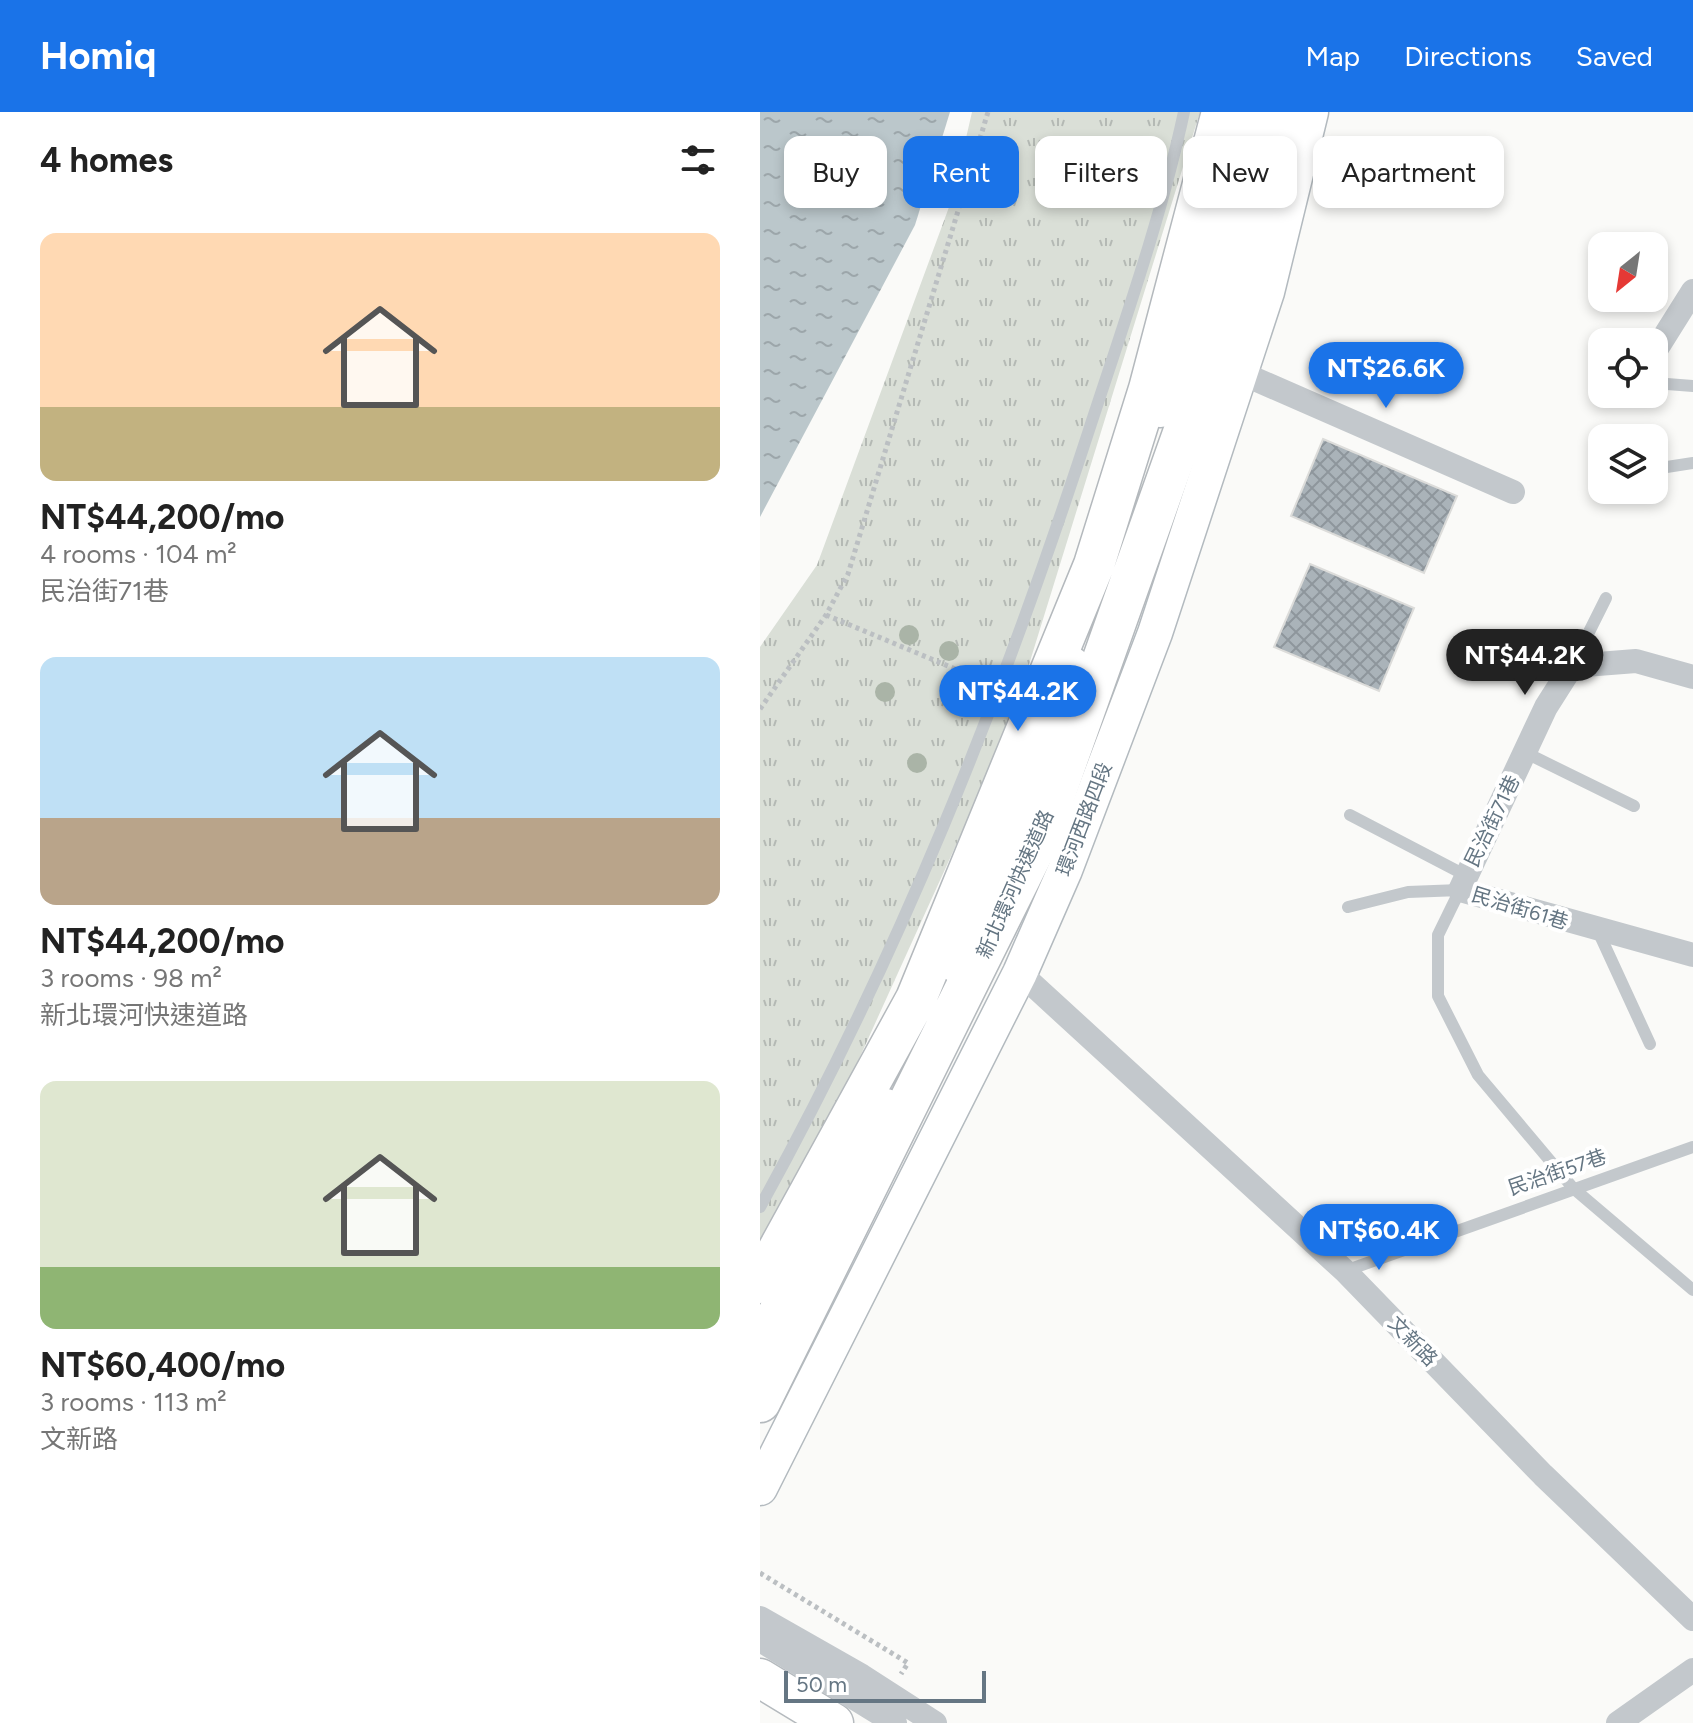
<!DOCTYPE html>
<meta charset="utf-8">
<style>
body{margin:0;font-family:Figtree,"Noto Sans TC",sans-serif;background:#f6f6f6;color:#222;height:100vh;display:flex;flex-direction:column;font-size:30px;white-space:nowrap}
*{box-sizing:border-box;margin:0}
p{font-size:26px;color:#767676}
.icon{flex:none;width:44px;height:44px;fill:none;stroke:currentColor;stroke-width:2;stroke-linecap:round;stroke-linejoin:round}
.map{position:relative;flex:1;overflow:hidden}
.drawer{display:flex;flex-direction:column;background:#fff;width:760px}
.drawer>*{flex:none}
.hud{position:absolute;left:24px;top:24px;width:760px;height:72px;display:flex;gap:16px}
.needle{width:52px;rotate:210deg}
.controls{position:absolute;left:828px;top:120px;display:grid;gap:16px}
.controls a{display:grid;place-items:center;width:80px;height:80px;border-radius:16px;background:#fff;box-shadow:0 4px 12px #0003;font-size:40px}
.scale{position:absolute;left:24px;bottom:20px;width:202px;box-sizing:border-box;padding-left:8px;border:4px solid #657683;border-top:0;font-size:22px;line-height:28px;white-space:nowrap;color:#657683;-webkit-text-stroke:6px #fff;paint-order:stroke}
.price{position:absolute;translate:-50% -68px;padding:0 18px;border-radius:28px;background:#1a73e8;color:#fff;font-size:26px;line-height:52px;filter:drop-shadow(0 2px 4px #0008)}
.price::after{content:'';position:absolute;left:50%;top:48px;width:24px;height:18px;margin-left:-12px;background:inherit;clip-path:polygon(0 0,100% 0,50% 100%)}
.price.selected{background:#222;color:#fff}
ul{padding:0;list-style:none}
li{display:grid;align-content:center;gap:16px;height:424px;padding:0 40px}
li span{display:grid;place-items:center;height:248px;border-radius:16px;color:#555}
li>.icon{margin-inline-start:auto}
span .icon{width:144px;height:144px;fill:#fffc;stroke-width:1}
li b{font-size:34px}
h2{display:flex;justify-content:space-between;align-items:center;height:96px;padding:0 40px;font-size:34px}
.chip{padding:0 28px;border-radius:16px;background:#fff;box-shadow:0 4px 12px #0003;font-size:28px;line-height:72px}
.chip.selected{background:#1a73e8;color:#fff}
header{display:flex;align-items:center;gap:48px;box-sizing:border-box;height:112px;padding:0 40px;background:#1a73e8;color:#fff}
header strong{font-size:38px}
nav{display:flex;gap:44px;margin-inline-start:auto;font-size:28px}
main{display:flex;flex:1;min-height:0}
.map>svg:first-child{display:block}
.park{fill:url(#park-tufts)}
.water{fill:url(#water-ripples)}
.building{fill:url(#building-cross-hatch);stroke:#dcdcda;stroke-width:2}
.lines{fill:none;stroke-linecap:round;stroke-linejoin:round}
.secondary-casing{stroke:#b3babf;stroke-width:37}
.primary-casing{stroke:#b5babe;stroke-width:41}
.trunk-casing{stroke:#b4b9bd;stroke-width:43}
.path{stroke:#bbbfc2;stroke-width:5;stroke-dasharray:4 4;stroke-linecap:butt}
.service{stroke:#c3c8cc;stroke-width:12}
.minor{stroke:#c3c8cc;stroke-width:24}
.secondary{stroke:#fff;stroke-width:34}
.primary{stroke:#fff;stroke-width:38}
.trunk{stroke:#fff;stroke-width:40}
.tree{fill:#aab4a7}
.labels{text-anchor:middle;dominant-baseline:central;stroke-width:8;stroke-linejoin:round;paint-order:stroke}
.street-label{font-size:20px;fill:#657683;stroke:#fff}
</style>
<header>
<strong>Homiq</strong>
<nav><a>Map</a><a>Directions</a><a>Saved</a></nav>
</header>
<main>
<section class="drawer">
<h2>4 homes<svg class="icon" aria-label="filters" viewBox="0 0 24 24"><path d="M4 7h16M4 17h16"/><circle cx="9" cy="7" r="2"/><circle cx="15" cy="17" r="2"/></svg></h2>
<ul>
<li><span style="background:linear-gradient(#ffd9b3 70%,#c2b280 0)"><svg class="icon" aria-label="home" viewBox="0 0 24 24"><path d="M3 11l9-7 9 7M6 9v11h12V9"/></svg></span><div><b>NT$44,200/mo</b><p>4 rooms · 104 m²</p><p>民治街71巷</p></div></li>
<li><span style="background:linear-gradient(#bfe0f5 65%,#b9a48a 0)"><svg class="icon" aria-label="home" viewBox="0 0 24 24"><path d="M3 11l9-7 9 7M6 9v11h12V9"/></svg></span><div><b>NT$44,200/mo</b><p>3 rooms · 98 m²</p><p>新北環河快速道路</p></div></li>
<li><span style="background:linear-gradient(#dfe7d0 75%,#8fb573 0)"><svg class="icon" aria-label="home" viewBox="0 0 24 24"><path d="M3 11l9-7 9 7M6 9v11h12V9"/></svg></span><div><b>NT$60,400/mo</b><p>3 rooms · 113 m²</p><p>文新路</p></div></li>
</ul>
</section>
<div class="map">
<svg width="933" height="1611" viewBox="0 0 933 1611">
<defs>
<pattern id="park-tufts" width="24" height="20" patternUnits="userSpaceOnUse" patternTransform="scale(2)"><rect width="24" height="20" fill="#dadfd7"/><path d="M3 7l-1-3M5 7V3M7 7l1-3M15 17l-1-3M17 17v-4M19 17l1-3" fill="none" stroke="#b4b9b4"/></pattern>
<pattern id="water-ripples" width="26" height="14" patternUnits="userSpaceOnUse" patternTransform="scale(2)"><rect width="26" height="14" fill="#bbc7cb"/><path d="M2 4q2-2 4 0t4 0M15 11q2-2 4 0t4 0" fill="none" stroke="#9ca6aa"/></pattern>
<pattern id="building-cross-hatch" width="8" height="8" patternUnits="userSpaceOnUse" patternTransform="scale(2)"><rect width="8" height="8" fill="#aab3b9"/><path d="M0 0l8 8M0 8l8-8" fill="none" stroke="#8e969c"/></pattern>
</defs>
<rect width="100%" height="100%" fill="#fafaf8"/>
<path class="park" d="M212,0H440L250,614L64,1024L0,1137V535L57,453L192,87Z"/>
<path class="water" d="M0,0H190L155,113L0,405Z"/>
<path class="building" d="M563,327L697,384L664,461L531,404Z
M550,452L654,496L619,579L514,535Z"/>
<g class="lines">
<defs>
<path id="secondary" d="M400,298L456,137L489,0
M197,854L255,716L312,552
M0,1229L126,994
M0,1376L260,861L305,758L395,521L507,180L551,0"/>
<path id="primary" d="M0,1566L74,1611"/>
<path id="trunk" d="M0,1171L156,887L334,453L389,277L462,0
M0,1290L278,730L487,141L520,0"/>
</defs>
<use href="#secondary" class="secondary-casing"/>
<use href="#primary" class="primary-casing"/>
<use href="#trunk" class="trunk-casing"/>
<path class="path" d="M66,503L224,569
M0,597L66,503L88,462L228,0
M0,1461L148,1551L141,1562"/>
<path class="service" d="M894,271L933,274
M894,357L933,351
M812,554L846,486
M766,641L874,694
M590,703L705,763
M588,795L648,780L700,778L678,823V884L718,963L813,1076L933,1178
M838,819L890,932
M0,1095C138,846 241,588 329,318C363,214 401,107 424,0
M585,1159L933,1035"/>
<path class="minor" d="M894,241L933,179
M481,261L753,380
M933,565L876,549L812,554L786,595L700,778L933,843
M260,861L585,1159L783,1363L933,1507
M0,1506L102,1564L175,1611
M0,1528L135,1611
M858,1611L933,1558"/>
<use href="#secondary" class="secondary"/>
<use href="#primary" class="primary"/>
<use href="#trunk" class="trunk"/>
</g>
<g class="tree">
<circle cx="149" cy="523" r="10"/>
<circle cx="189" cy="539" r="10"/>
<circle cx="125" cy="580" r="10"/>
<circle cx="157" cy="651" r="10"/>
</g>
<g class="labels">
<g class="street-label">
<text transform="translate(324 707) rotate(-69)">環河西路四段</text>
<text transform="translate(732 709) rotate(-64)">民治街71巷</text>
<text transform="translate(255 772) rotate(-66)">新北環河快速道路</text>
<text transform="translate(760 796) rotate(17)">民治街61巷</text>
<text transform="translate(797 1060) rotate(-19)">民治街57巷</text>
<text transform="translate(653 1229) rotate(46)">文新路</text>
</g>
</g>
</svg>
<div class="controls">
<a><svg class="needle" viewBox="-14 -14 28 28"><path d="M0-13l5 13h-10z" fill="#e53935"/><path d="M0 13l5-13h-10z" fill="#767676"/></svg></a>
<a><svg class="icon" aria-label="locate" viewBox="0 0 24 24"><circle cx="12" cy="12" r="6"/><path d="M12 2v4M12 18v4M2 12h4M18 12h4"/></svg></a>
<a><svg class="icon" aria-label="layers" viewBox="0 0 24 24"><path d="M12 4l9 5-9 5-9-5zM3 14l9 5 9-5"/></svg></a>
</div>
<div class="scale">50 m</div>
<b class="price" style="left:626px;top:298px">NT$26.6K</b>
<b class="price selected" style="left:765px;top:585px">NT$44.2K</b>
<b class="price" style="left:258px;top:621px">NT$44.2K</b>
<b class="price" style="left:619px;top:1160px">NT$60.4K</b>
<div class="hud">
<a class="chip">Buy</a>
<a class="chip selected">Rent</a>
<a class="chip">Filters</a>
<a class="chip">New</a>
<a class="chip">Apartment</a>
</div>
</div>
</main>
